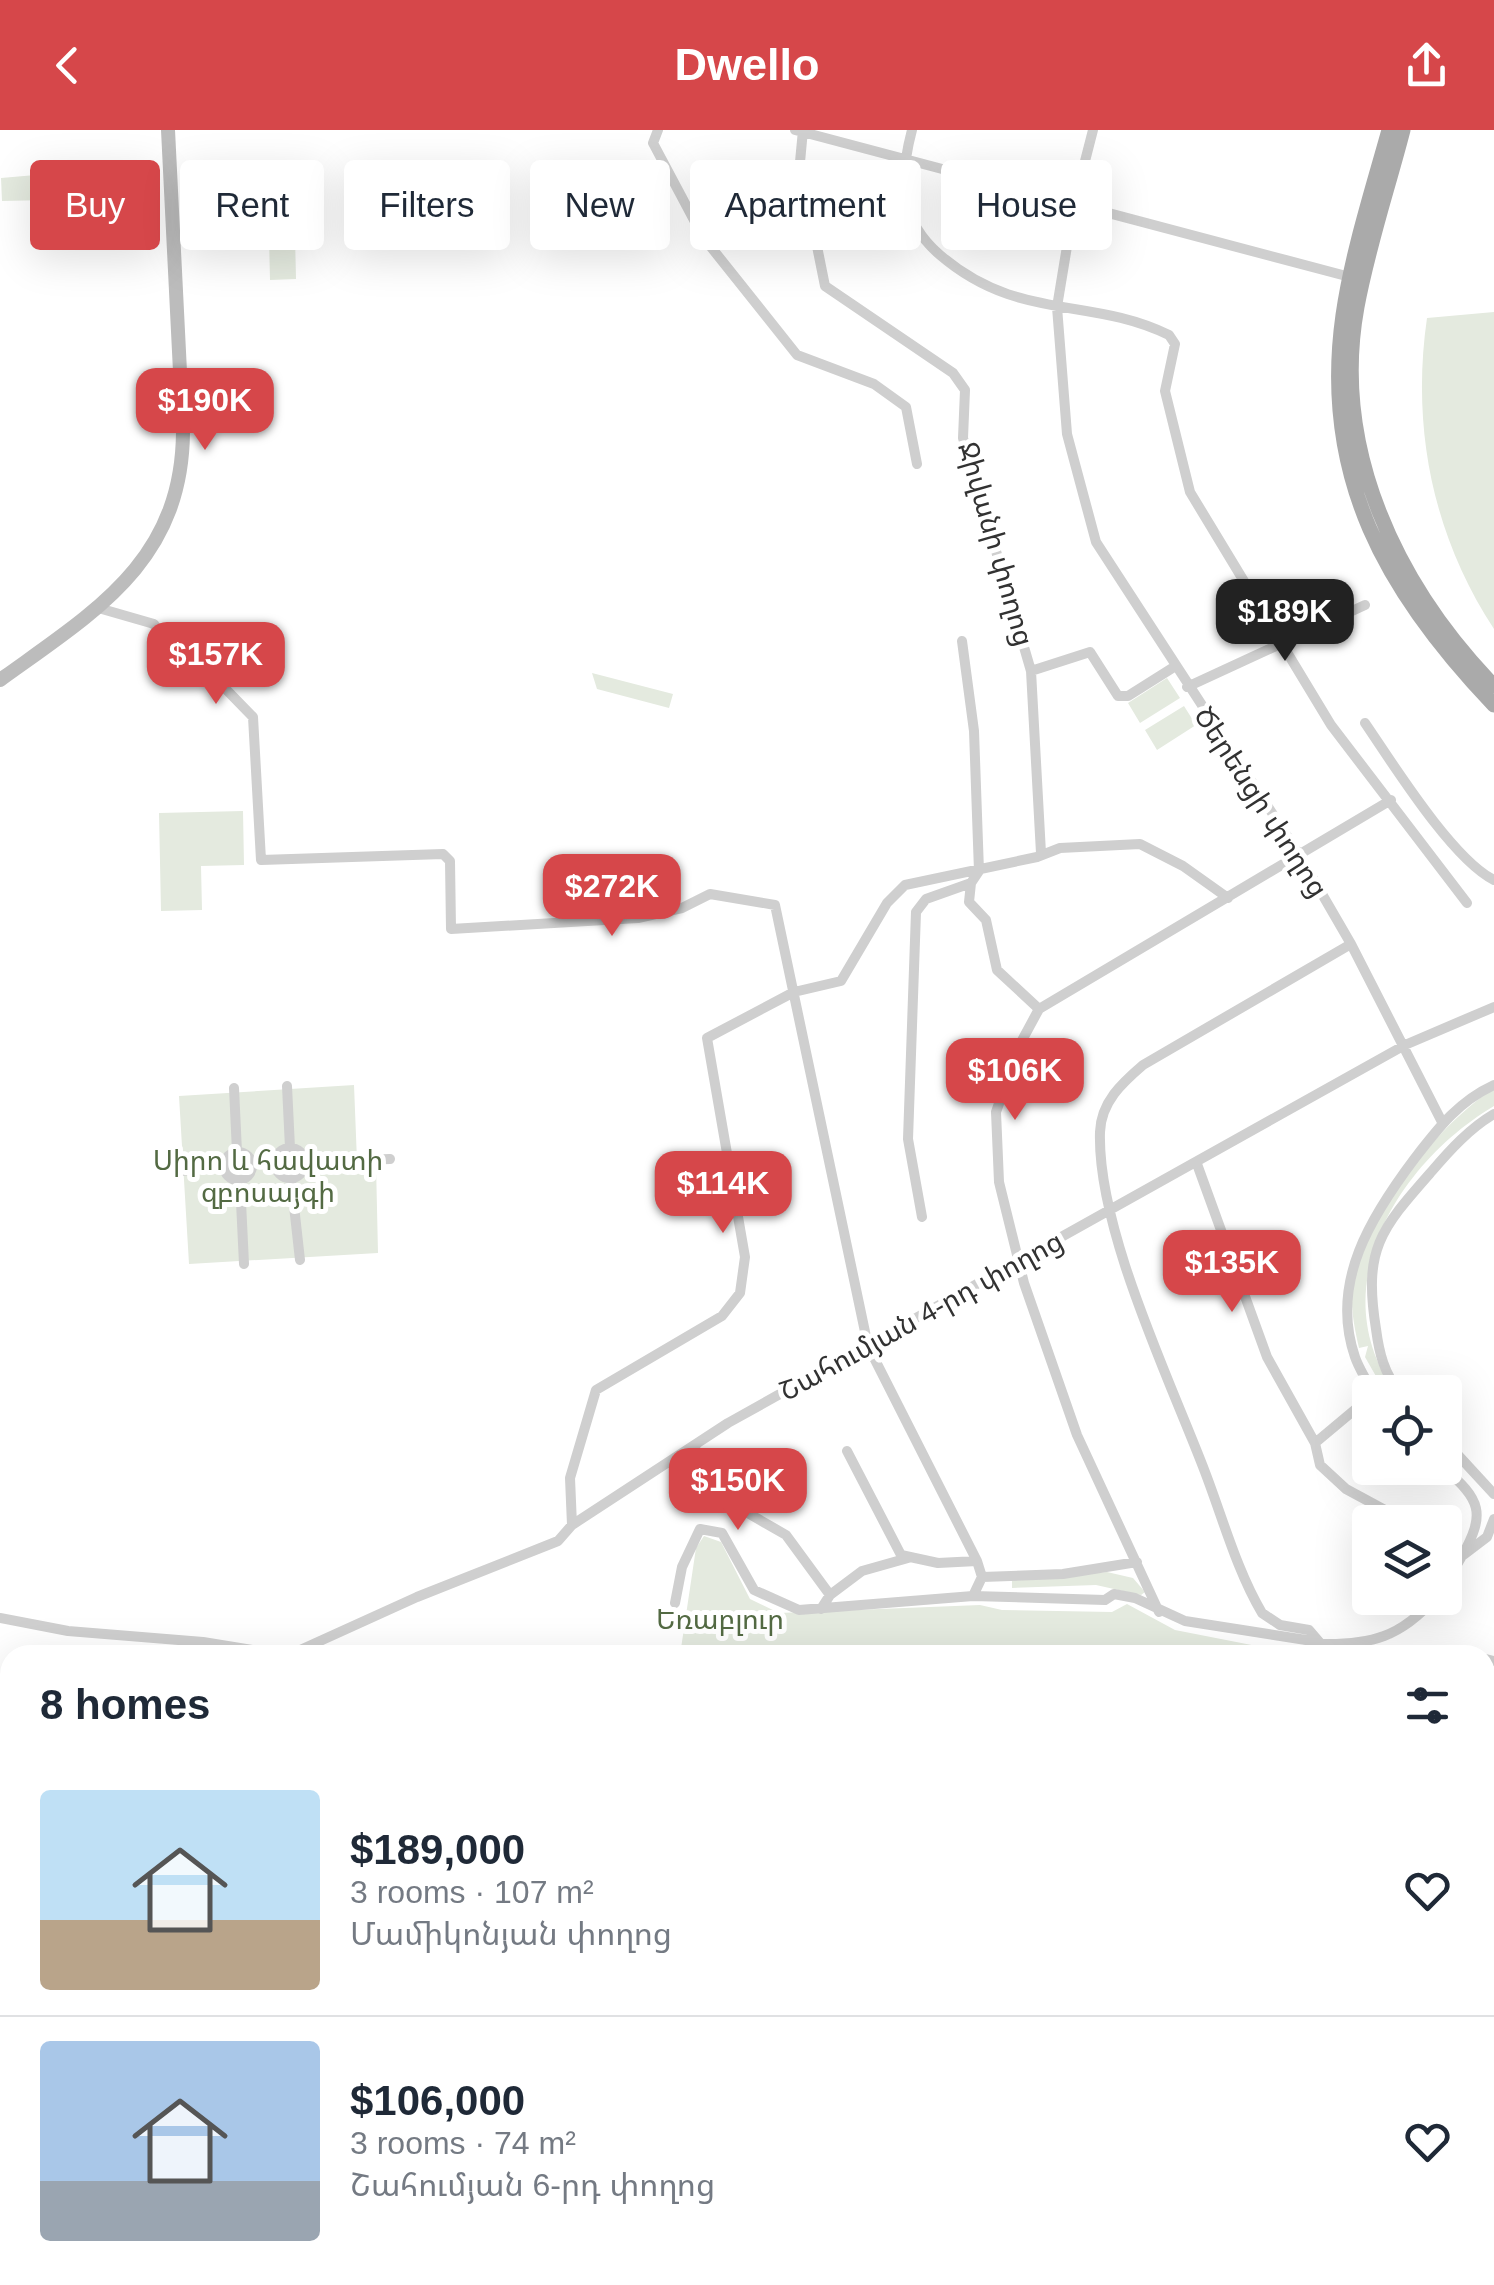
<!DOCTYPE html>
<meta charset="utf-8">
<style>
body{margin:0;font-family:Helvetica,"Noto Sans Armenian",sans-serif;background:#f6f6f7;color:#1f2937;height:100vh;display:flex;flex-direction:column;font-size:38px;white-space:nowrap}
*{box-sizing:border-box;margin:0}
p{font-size:32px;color:#747a83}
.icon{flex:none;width:55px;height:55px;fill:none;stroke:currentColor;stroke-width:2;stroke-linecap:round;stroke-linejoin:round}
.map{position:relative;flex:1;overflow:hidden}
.panel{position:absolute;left:0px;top:1515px;width:1495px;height:640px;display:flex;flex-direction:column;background:#fff;border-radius:30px 30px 0 0;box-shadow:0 10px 40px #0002}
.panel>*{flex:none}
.hud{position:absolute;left:30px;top:30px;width:1435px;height:90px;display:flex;gap:20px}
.controls{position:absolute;left:1352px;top:1245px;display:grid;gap:20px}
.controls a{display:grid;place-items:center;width:110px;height:110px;border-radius:10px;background:#fff;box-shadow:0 10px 40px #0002;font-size:50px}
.price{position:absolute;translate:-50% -85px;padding:0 22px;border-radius:20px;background:#d6474a;color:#fff;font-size:32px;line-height:65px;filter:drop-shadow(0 2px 5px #0008)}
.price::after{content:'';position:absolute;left:50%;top:60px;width:30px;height:22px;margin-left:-15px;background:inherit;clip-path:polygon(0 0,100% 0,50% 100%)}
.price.on{background:#222;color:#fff}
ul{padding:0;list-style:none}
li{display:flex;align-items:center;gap:30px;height:250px;padding:0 40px}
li+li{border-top:2px solid #e0e1e3}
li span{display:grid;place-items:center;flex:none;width:280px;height:200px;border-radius:10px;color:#555}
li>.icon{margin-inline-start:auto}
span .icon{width:120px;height:120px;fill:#fffc;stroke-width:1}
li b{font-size:42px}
h2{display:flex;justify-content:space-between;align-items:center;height:120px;padding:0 40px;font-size:42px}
.chip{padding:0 35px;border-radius:10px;background:#fff;box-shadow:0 10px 40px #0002;font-size:35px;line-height:90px}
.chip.on{background:#d6474a;color:#fff}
header{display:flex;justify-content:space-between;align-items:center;height:130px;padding:0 40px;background:#d6474a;color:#fff;font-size:45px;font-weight:600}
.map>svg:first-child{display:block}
.green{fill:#e4eadf}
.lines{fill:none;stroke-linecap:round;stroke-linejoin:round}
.canal{stroke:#d1dfeb;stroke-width:10}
.street{stroke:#cfcfcf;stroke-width:10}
.secondary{stroke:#bcbcbc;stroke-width:14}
.primary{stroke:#aaa;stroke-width:15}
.highway{stroke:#999;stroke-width:18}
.labels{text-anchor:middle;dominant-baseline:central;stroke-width:10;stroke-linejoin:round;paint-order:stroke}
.street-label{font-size:28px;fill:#323232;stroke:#fff}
.park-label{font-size:28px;fill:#536a43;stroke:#fff}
</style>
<header><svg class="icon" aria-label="back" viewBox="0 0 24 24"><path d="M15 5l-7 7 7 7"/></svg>Dwello<svg class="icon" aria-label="share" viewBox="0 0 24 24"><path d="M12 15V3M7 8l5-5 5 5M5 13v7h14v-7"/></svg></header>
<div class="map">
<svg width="1494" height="2155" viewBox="0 0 1494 2155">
<rect width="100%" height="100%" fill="#fff"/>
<path class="green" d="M47,44V70L2,71L1,48Z
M295,106L296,149L270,150L269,107Z
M1494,182V499C1433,406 1411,298 1427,188Z
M592,543L673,564L669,578L597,559Z
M1167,548L1180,568L1140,593L1128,573Z
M1184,576L1196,595L1157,620L1145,600Z
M243,681L244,735L201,736L202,780L161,781L159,683Z
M354,955L357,1031L376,1034L378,1123L189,1134L179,966Z
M1494,958V976C1398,1033 1321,1158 1395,1262H1385L1365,1227L1368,1216L1359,1218C1354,1195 1349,1173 1354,1149C1370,1081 1437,996 1494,958Z
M704,1406L721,1412L750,1469L779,1483L980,1475L1002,1480L1112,1482L1127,1474L1175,1500L1303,1525H680L696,1418Z
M1107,1442L1133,1448L1145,1462L1141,1465L1096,1455L1012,1458V1450Z
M1485,1575L1494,1585V1725L1485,1759Z
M0,1799L10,1807V1901L0,1906Z"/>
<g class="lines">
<path class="canal" d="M539,2145L560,2155
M258,2155L281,2145"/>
<path class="street" d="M658,0L653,13L703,107L797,225L874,254L906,277L917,334
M795,0L1350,147
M803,0L800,32L825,156L953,243L965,260L963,308L1031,541L1041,723
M912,0C899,49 899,90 940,125C1018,192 1089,166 1169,205L1175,214L1165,261L1190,362L1331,595L1467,773
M1093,0L1074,74L1057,177L1067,304L1096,412L1300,726L1351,814L1442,992
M95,477L154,494L170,523L214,547L253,587L261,730L443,724L450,731L451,799L638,788L682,778L710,764L775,775L868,1216L977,1431L982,1447L973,1466
M962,511L974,601L979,741L971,753L969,772L986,790L997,840L1039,879
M1031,541L1090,522L1118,566H1128L1174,537
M1187,557L1365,475
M1365,593C1393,634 1452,729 1494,750
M1351,814L1143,935C1122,953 1101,972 1100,1002C1097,1099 1170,1250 1205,1342C1223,1389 1237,1441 1262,1483L1280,1495L1309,1500L1321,1514C1371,1515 1401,1507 1435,1468
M287,956L290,1018
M234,958L237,1022
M275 1033a15 15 0 1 1 30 0a15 15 0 1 1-30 0Z
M224 1036a14 14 0 1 1 28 0a14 14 0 1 1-28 0Z
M305,1032L390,1029
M1197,1034L1267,1227L1315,1313L1320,1335L1346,1359L1407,1392
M180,1041L224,1037
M291,1049L300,1130
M240,1051L244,1134
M922,1087L908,1009L916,782L926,769L971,753
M1372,1262C1367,1250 1359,1239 1355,1227C1329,1152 1372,1085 1415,1028C1439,997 1459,971 1494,955
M1400,1262C1384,1244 1379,1222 1376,1199C1363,1118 1381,1099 1432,1041C1450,1020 1470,998 1494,984
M1445,1311L1494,1364
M1315,1313L1370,1267
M693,1316L739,1378L786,1405L830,1465L821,1479
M847,1321L901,1425L938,1433L977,1431
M1444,1338C1481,1370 1486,1383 1462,1426L1445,1417
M572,1395L570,1348L596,1260L722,1186L740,1163L745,1127L707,908L794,862L841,851L887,773L905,755L1037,727L1060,718L1140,714L1183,736L1228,768
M982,1447L1063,1444L1137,1432
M1445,1455L1462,1426L1487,1407L1494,1389
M830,1465L862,1441L908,1428
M675,1473L682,1437L700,1399L722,1403L754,1460L799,1480L973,1466L1105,1470L1114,1464L1135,1468L1185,1491L1306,1510L1351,1525
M1159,1482L1077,1305L1024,1153L999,1052L996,982L1020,914L1039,879L1391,670
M0,1488L68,1501L203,1512L264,1522L298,1521L417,1467L558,1411L572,1395L728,1293L1405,915L1494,877
M1485,1529L1494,1531
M511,2145L534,2155
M275,2155L298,2145"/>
<path class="secondary" d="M0,550C94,482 182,432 183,302L168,0"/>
<path class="primary" d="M1389,0C1372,61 1352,123 1343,185C1320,347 1387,463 1494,575
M1403,0C1388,58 1368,117 1357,177C1331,319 1397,456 1494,556"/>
<path class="highway" d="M0,1672L10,1682
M0,1759L10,1762
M0,1781L10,1785
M0,1917L10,1912
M0,2035L10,2018
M1033,2145L1070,2155
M1127,2145L1177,2155
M12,2155L13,2145"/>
</g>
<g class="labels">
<g class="street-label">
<text transform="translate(996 414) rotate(74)">Ջիվանի փողոց</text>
<text transform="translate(1261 672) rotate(57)">Ծերենցի փողոց</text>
<text transform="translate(921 1186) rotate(-29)">Շահումյան 4-րդ փողոց</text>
</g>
<g class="park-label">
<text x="268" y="1030">Սիրո և հավատի<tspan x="268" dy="32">զբոսայգի</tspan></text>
<text x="720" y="1489">Եռաբլուր</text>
</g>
</g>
</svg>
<div class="controls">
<a><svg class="icon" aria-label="locate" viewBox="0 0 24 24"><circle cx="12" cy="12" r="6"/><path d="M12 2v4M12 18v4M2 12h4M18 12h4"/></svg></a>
<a><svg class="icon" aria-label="layers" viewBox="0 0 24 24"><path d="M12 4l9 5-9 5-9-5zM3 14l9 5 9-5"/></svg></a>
</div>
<b class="price" style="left:205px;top:323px">$190K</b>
<b class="price on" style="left:1285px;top:534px">$189K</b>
<b class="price" style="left:216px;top:577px">$157K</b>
<b class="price" style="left:612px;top:809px">$272K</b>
<b class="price" style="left:1015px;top:993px">$106K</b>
<b class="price" style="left:723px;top:1106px">$114K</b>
<b class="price" style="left:1232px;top:1185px">$135K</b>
<b class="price" style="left:738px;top:1403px">$150K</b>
<div class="hud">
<a class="chip on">Buy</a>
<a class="chip">Rent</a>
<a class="chip">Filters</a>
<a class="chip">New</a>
<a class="chip">Apartment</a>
<a class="chip">House</a>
</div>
<section class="panel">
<h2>8 homes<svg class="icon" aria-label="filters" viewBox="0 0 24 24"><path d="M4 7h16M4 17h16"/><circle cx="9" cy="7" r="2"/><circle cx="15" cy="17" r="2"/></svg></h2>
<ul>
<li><span style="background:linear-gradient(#bfe0f5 65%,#b9a48a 0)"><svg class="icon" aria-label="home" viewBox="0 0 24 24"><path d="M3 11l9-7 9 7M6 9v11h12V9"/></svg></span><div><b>$189,000</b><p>3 rooms · 107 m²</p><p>Մամիկոնյան փողոց</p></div><svg class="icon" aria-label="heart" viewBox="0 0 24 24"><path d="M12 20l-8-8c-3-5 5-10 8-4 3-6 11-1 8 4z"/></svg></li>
<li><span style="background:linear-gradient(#a9c7e8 70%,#9aa5b1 0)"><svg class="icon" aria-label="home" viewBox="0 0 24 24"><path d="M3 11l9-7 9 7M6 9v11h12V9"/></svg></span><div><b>$106,000</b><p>3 rooms · 74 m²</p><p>Շահումյան 6-րդ փողոց</p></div><svg class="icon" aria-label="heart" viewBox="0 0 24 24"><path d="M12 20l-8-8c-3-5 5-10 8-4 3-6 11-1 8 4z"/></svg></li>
</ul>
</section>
</div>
